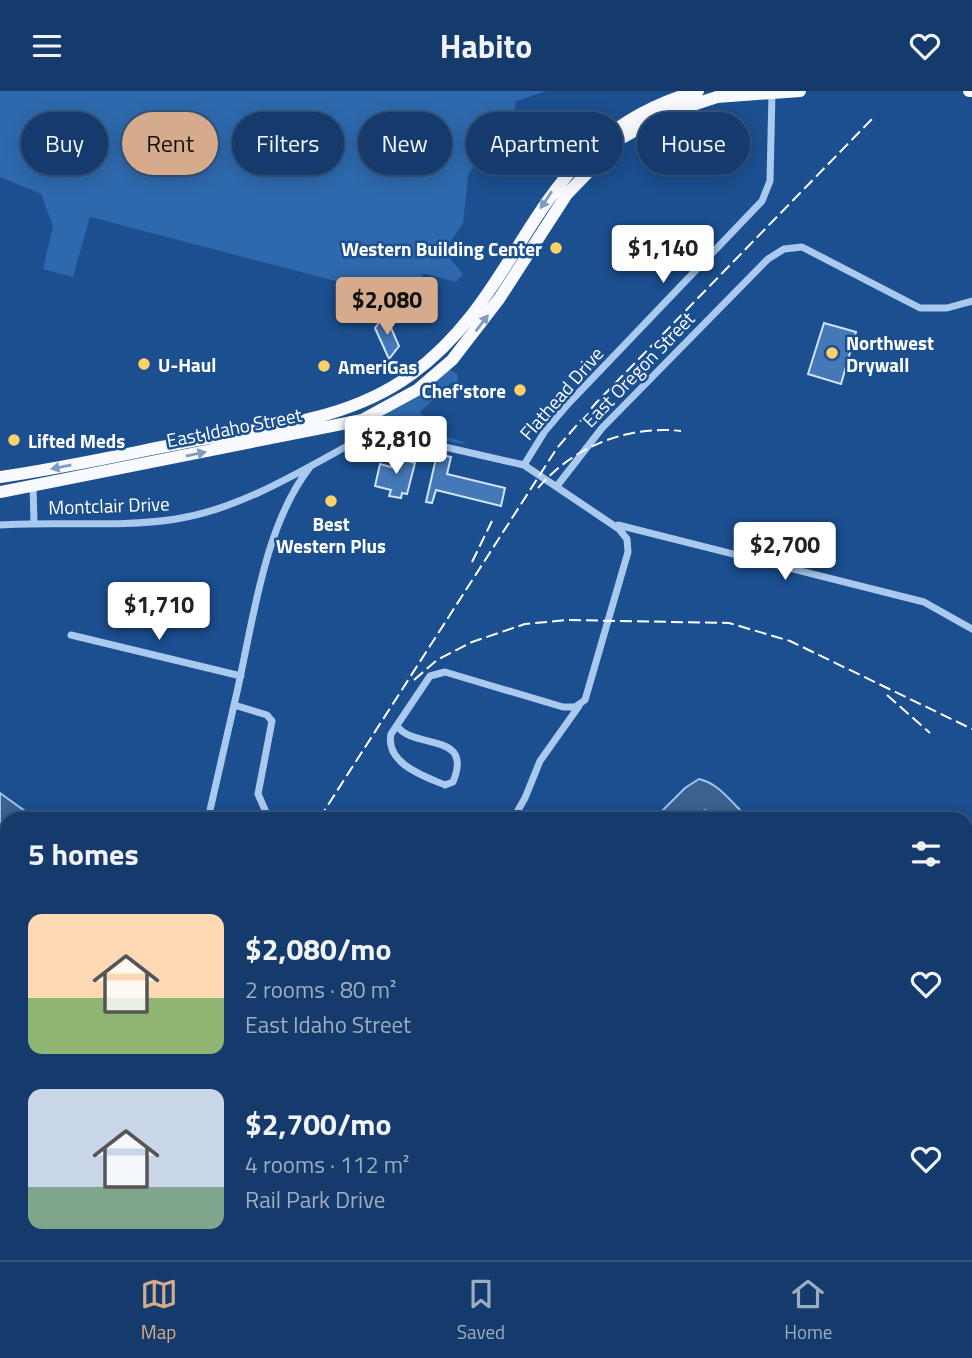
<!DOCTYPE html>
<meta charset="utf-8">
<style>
body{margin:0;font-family:"Titillium Web",sans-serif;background:#1d4271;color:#f1f3f6;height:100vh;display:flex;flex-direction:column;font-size:26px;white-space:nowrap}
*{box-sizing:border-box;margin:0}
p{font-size:23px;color:#9dadc1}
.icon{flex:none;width:38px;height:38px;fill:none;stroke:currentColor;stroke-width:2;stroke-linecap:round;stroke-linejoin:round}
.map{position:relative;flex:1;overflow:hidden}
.drawer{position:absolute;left:0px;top:721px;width:973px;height:448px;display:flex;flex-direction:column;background:#143b6b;border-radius:21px 21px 0 0;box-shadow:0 4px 18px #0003,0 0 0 2px #33557e}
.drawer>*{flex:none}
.hud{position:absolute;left:21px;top:21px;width:931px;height:63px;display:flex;gap:14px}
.price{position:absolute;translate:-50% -60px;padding:0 16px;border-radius:7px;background:#fff;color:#222;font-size:23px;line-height:46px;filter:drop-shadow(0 2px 4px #0008)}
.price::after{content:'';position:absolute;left:50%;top:42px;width:21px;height:16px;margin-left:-10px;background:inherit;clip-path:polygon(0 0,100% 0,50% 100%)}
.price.selected{background:#d6ab8b;color:#111}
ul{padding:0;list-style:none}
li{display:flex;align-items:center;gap:21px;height:175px;padding:0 28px}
li span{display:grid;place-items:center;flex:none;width:196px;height:140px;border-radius:14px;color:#555}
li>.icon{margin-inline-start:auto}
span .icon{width:84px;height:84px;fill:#fffc;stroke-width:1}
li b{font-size:30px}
h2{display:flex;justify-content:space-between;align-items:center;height:84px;padding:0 28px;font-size:30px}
.tag{padding:0 24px;border-radius:32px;background:#143b6b;box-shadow:0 4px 18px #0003,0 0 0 2px #33557e;font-size:24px;line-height:63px}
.tag.selected{background:#d6ab8b;color:#111}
header{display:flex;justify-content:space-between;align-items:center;height:91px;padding:0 28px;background:#143b6b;font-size:32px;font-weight:700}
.tab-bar{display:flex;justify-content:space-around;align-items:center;height:98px;border-top:2px solid #33557e;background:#143b6b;font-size:19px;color:#9dadc1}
.tab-bar a{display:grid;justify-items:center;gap:4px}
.tab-bar .selected{color:#d6ab8b}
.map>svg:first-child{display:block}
.green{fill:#2e69ad}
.water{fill:#3c6290;stroke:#9cc4f0;stroke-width:2}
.building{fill:#4478b7;stroke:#cfe3fa;stroke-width:2}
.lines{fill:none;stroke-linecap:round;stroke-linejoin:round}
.minor{stroke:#a9c9ee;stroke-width:7}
.trunk{stroke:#f8faff;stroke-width:12}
.rail{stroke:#fff;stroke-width:2;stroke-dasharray:12 5;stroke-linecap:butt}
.oneway{fill:#7e9cc1}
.poi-dot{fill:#ffd166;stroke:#1b4f8f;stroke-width:2.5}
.labels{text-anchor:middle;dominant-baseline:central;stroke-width:5;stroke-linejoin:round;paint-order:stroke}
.poi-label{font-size:19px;font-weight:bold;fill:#fff;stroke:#1b4f8f;text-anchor:start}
.street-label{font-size:19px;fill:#fff;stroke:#1b4f8f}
</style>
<header><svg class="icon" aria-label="menu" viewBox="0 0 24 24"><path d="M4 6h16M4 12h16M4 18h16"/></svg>Habito<svg class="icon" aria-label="heart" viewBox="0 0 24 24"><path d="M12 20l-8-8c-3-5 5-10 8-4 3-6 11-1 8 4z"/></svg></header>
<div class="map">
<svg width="972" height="1169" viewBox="0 0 972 1169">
<rect width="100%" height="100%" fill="#1b4f8f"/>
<path class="green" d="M0,0H547L516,10L512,28L490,49L468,85L463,132L444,161L463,183L456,191L423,182L415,214L411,217L365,203L347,193L90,126L73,186L43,178L53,135L41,103L0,86Z
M449,278L458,284L457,295L452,291L420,321L423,325L420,339L464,351L463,353L393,339L378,332L377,327Z"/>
<path class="water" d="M699,688C717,692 728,707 741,720L739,728H713L714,724L705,719L684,728H654L685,697Z
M0,702L36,728H7V739L0,734Z"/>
<path class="building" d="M385,223L399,255L389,268L375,237Z
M824,232L856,241L841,293L808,283Z
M398,361L407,363L405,369L415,372L407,403L402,402L401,407L389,405L391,399L375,395L380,373L391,376Z
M437,363L451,366L447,383L505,397L501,415L436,399L432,412L426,411Z"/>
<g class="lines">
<path class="minor" d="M524,374L545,340L568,313L762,110L770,90L772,1
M33,394L34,432
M557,395L602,337L768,168L784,158L802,156L920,217H947L972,210
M0,434C58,430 119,437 176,428C247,417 313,372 375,340L524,374L619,438L627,448L628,461L585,609L575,616H563L445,581L430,585L391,643C385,672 423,685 445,694L453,691C474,640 414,659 397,635
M618,434L924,511L972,538
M71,544L241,585
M234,614C252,540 262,437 310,376
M208,728L234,614L267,624L272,630L258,703L269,728
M513,728L525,707L540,670L579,615
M966,942L972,937
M966,1134L972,1122
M943,1169L949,1162"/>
<path class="trunk" d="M969,0H972
M0,386C63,377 125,363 187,351C264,336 347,331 412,283C531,196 530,46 698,0
M0,401L362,329L417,299L452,269L499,208L567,103L620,48L665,23L717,6L800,0"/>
<path class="rail" d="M538,397C573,356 627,334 681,340
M472,471L492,430
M414,589L437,569L472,551L525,533L567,529L729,532L790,550L972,638
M887,604L930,642
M319,728L557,357L596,312L874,26
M39,1169L43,1162"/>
</g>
<defs><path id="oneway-solid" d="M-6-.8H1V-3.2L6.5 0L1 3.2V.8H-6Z" transform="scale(1.75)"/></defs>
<g class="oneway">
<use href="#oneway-solid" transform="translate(546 109) rotate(124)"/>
<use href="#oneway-solid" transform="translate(482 232) rotate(-53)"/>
<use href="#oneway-solid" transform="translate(196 363) rotate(-11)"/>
<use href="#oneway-solid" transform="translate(61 376) rotate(169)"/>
</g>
<g class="poi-dot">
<circle cx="556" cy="157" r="7"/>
<circle cx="832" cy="262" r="7"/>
<circle cx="144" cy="273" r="7"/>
<circle cx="324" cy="275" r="7"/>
<circle cx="520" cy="299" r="7"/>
<circle cx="14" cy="349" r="7"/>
<circle cx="331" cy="410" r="7"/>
</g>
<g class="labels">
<g class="poi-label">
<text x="542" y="157" text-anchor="end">Western Building Center</text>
<text x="846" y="251">Northwest<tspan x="846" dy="22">Drywall</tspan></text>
<text x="158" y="273">U-Haul</text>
<text x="338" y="275">AmeriGas</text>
<text x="506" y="299" text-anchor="end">Chef'store</text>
<text x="28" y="349">Lifted Meds</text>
<text x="331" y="432" text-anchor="middle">Best<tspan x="331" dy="22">Western Plus</tspan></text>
</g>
<g class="street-label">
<text transform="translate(638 278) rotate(-46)">East Oregon Street</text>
<text transform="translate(561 302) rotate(-49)">Flathead Drive</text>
<text transform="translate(234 336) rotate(-11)">East Idaho Street</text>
<text transform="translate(109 414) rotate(-2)">Montclair Drive</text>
</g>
</g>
</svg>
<b class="price" style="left:663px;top:194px">$1,140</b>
<b class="price selected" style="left:387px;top:246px">$2,080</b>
<b class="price" style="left:396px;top:385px">$2,810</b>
<b class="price" style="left:785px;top:491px">$2,700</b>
<b class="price" style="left:159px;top:551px">$1,710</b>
<div class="hud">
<a class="tag">Buy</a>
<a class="tag selected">Rent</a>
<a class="tag">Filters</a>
<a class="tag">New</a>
<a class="tag">Apartment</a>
<a class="tag">House</a>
</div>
<section class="drawer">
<h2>5 homes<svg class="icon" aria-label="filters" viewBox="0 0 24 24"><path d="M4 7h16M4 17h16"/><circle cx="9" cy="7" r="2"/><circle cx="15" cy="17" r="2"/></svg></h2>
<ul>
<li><span style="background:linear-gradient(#ffd9b3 60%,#8fb573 0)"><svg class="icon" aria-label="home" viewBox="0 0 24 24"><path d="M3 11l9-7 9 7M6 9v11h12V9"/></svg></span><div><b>$2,080/mo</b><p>2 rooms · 80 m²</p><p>East Idaho Street</p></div><svg class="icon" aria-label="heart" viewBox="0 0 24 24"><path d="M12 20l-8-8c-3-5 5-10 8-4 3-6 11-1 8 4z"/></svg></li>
<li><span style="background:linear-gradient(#c9d6e8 70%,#7fa58c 0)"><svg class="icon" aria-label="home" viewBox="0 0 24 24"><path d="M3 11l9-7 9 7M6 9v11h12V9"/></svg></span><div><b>$2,700/mo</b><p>4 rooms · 112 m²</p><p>Rail Park Drive</p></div><svg class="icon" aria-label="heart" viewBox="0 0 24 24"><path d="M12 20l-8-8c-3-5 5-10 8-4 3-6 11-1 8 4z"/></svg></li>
</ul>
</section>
</div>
<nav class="tab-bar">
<a class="selected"><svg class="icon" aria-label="map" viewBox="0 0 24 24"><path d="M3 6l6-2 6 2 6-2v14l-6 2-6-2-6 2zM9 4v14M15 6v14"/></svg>Map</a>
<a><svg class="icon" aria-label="saved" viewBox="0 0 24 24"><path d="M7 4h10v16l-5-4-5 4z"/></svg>Saved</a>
<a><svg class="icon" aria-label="home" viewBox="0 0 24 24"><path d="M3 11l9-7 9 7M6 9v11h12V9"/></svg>Home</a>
</nav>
